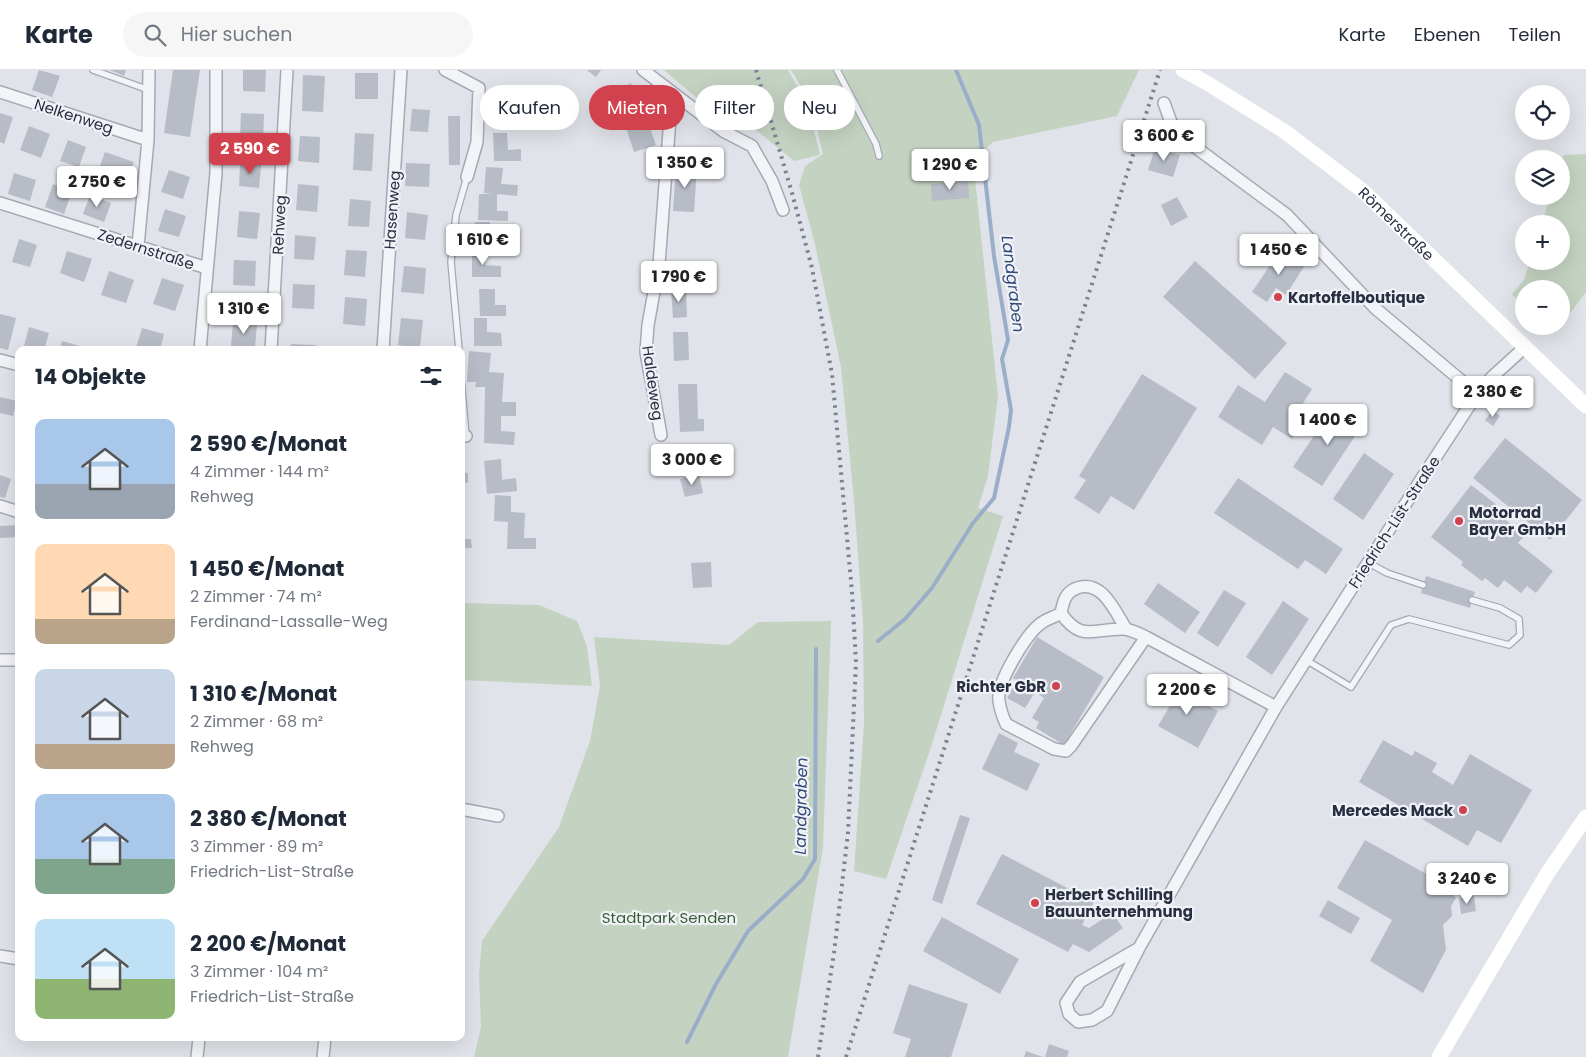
<!DOCTYPE html>
<html lang="de">
<meta charset="utf-8">
<style>
body{margin:0;font-family:Poppins,sans-serif;background:#f6f6f7;color:#1f2937;height:100vh;display:flex;flex-direction:column;font-size:19px;white-space:nowrap}
*{box-sizing:border-box;margin:0}
p{font-size:16px;color:#747a83}
.icon{flex:none;width:28px;height:28px;fill:none;stroke:currentColor;stroke-width:2;stroke-linecap:round;stroke-linejoin:round}
.map{position:relative;flex:1;overflow:hidden}
.panel{position:absolute;left:15px;top:276px;width:450px;height:695px;display:flex;flex-direction:column;background:#fff;border-radius:10px;box-shadow:0 5px 20px #0002}
.panel>*{flex:none}
.guide{position:absolute;left:480px;top:15px;width:475px;height:45px;display:flex;gap:10px}
.tools{position:absolute;left:1515px;top:15px;display:grid;gap:10px}
.tools a{display:grid;place-items:center;width:55px;height:55px;border-radius:50%;background:#fff;box-shadow:0 5px 20px #0002;font-size:25px}
.price{position:absolute;translate:-50% -42px;padding:0 11px;border-radius:5px;background:#fff;color:#222;font-size:16px;line-height:32px;filter:drop-shadow(0 1px 2px #0008)}
.price::after{content:'';position:absolute;left:50%;top:30px;width:15px;height:11px;margin-left:-8px;background:inherit;clip-path:polygon(0 0,100% 0,50% 100%)}
.price.current{background:#d1424e;color:#fff}
ul{padding:0;list-style:none}
li{display:flex;align-items:center;gap:15px;height:125px;padding:0 20px}
li span{display:grid;place-items:center;flex:none;width:140px;height:100px;border-radius:10px;color:#555}
li>.icon{margin-inline-start:auto}
span .icon{width:60px;height:60px;fill:#fffc;stroke-width:1}
li b{font-size:21px}
h2{display:flex;justify-content:space-between;align-items:center;height:60px;padding:0 20px;font-size:21px}
.pill{padding:0 18px;border-radius:22px;background:#fff;box-shadow:0 5px 20px #0002;font-size:18px;line-height:45px}
.pill.current{background:#d1424e;color:#fff}
header{display:flex;align-items:center;gap:30px;box-sizing:border-box;height:70px;padding:0 25px;background:#fff;border-bottom:1px solid #e0e1e3}
header strong{font-size:24px}
nav{display:flex;gap:28px;margin-inline-start:auto;font-size:18px}
.search{width:350px;height:45px;background:#f6f6f7;display:flex;align-items:center;gap:12px;box-sizing:border-box;padding:0 18px;border-radius:28px;color:#747a83;font-size:19px}
.map>svg:first-child{display:block}
.green{fill:#c4d3c1}
.lines{fill:none;stroke-linecap:round;stroke-linejoin:round}
.stream{stroke:#9aaeca;stroke-width:4}
.building{fill:#b7bcc6}
.lane-casing{stroke:#a5a9b3;stroke-width:8}
.street-casing{stroke:#a5a9b3;stroke-width:14}
.lane{stroke:#f3f4f7;stroke-width:5.5}
.street{stroke:#f3f4f7;stroke-width:11}
.secondary{stroke:#fff;stroke-width:15}
.rail{stroke:#798193;stroke-width:4;stroke-dasharray:2.5 5;stroke-linecap:butt}
.poi-dot{fill:#d1424e;stroke:#f0f2f7;stroke-width:2}
.labels{text-anchor:middle;dominant-baseline:central;stroke-width:4.5;stroke-linejoin:round;paint-order:stroke}
.street-label{font-size:15px;fill:#282f41;stroke:#f0f2f7}
.poi-label{font-size:15px;font-weight:bold;fill:#282f41;stroke:#f0f2f7;text-anchor:start}
.park-label{font-size:15px;fill:#3a5d35;stroke:#f0f2f7}
.water-label{font-size:16px;font-style:italic;fill:#314b76;stroke:#f0f2f7}
</style>
<header>
<strong>Karte</strong>
<div class="search"><svg class="icon" aria-label="search" viewBox="0 0 24 24"><circle cx="10" cy="10" r="6"/><path d="M15 15l6 6"/></svg>Hier suchen</div>
<nav><a>Karte</a><a>Ebenen</a><a>Teilen</a></nav>
</header>
<div class="map">
<svg width="1586" height="987" viewBox="0 0 1586 987">
<rect width="100%" height="100%" fill="#e0e3e9"/>
<path class="green" d="M664,0H788L807,33L820,85L794,91L757,61L719,47Z
M791,0H1139L1117,46L993,72L973,90L998,326L988,406L978,438L1003,446L931,677L886,809L854,801L864,653L863,553L854,431L841,297L815,174L799,115L805,96L823,84L811,33Z
M1586,84V222L1561,255V219H1524V237L1512,224L1524,210L1530,191H1561V154H1542L1550,126H1561V92L1564,85Z
M461,533L539,535L577,551L587,576L592,616L461,610Z
M831,551L823,777L788,987H474L481,957L479,905L482,871L559,757L590,671L600,616L594,567L729,575L758,552Z"/>
<g class="lines">
<path class="stream" d="M878,571L905,549L932,518L973,453L994,428L1009,357L1011,340L1002,289L1008,270L994,186L979,55L956,0
M687,972L716,914L748,861L803,809L815,789L816,579"/>
</g>
<path class="building" d="M39,0L60,6L52,27L32,20Z
M110,0H126L124,6Z
M173,0H200L190,67L164,63Z
M243,0H266L265,22L243,21Z
M587,0H601L596,7Z
M355,3H378V29H355Z
M303,5L325,6L323,42L302,41Z
M631,13L640,38L619,46L610,22Z
M412,39L430,40L428,62L410,61Z
M0,43L13,47L4,74L0,72Z
M241,43L264,44L263,70L240,69Z
M448,46H460V95H449Z
M647,50L656,75L634,82L626,58Z
M29,56L50,64L41,88L20,80Z
M355,63L374,64L372,101L353,100Z
M493,63H507L508,80L521,79V91H494Z
M300,66L320,67L319,93L298,91Z
M68,70L86,77L79,97L60,91Z
M1155,78L1180,85L1173,107L1148,100Z
M105,82L134,92L126,114L97,104Z
M240,93L261,95L259,118L239,116Z
M406,93L430,94L429,117L405,116Z
M676,96L697,97L694,142L673,141Z
M486,97L503,98L501,114L518,115L517,126L497,124V141H508V151L478,150L479,124H492L484,123Z
M169,100L190,107L183,129L161,122Z
M14,103L36,110L30,131L8,124Z
M968,111L969,128L932,131L931,114Z
M53,114L72,121L64,144L45,137Z
M298,114L319,116L317,142L296,140Z
M90,125L111,133L104,152L83,144Z
M1177,127L1188,147L1171,156L1161,135Z
M350,129L371,131L369,157L348,156Z
M165,139L186,146L179,167L158,161Z
M239,141L260,143L257,169L237,167Z
M407,142L428,145L425,170L405,168Z
M475,152H490V167H502V177H475Z
M295,165L316,167L314,190L294,189Z
M19,169L37,175L30,197L12,192Z
M472,179H485V195L501,196V207H472Z
M1281,179L1305,195L1286,225L1276,218L1267,232L1252,222Z
M346,180L367,181L365,207L344,205Z
M67,181L92,189L84,212L60,203Z
M234,190L256,191L255,216L233,215Z
M1195,191L1287,273L1255,309L1163,227Z
M404,196L426,198L424,224L401,222Z
M109,201L134,210L126,233L101,225Z
M162,208L184,215L175,241L153,234Z
M293,214L315,215L314,239L292,238Z
M686,218L687,247L673,248L671,219Z
M479,219H495V235H506V246H480Z
M345,227L367,229L365,256L343,254Z
M0,244L16,248L8,280L0,278Z
M401,248L423,250L420,278L398,275Z
M474,248H487V262L501,263L502,276H474Z
M233,253L257,255L255,277L231,276Z
M29,257L49,263L44,280H23Z
M142,258L164,264L160,280L136,278Z
M673,262H688L689,290L674,291Z
M62,271L80,276L79,280H60Z
M291,274L316,275V280H290Z
M469,281L491,283L489,302L504,303L502,332H516V346H501V361L515,362L514,375L484,373L485,317H475L476,312H467Z
M1285,302L1312,319L1293,349L1301,355L1292,369L1273,357L1262,375L1218,347L1238,315L1265,332Z
M1142,304L1197,338L1134,440L1111,426L1099,444L1074,428L1086,410L1079,406Z
M678,314H697L698,349H704V361L680,362Z
M0,327L17,331L13,346L0,343Z
M1334,336L1363,354L1322,416L1293,397Z
M1493,340L1500,346L1493,356L1485,350Z
M1505,368L1582,430L1550,470L1473,408Z
M1364,383L1394,404L1363,450L1333,429Z
M501,389L502,410L516,408L517,421L487,424L484,391Z
M461,402L468,403V413L461,412Z
M699,404L703,423L685,427L680,409Z
M0,405L11,409L5,428L0,427Z
M1238,408L1343,479L1326,504L1305,490L1298,499L1214,443Z
M1471,415L1497,435L1493,440L1525,465L1518,473L1553,501L1536,523L1527,516L1521,523L1504,510L1498,518L1485,508L1482,511L1461,495L1463,492L1431,467Z
M495,425L511,426V442L525,443L524,468H536V479H507L508,452L494,451Z
M19,455V467L0,468V456Z
M461,469H471L472,478H461Z
M711,492L712,517L693,518L691,493Z
M1426,506L1475,522L1470,538L1421,523Z
M1158,513L1200,542L1185,563L1144,534Z
M1224,520L1246,533L1218,577L1197,563Z
M1283,531L1309,549L1272,605L1246,587Z
M1037,567L1104,607L1064,675L1036,658L1039,652L1032,648L1044,628L1035,622L1025,638L1007,628L1017,610L1013,608Z
M1168,613L1218,641L1198,678L1158,656L1172,632L1160,626Z
M999,663L1018,673L1014,682L1040,694L1027,721L982,699Z
M1383,670L1412,686L1415,681L1437,693L1432,702L1453,715L1470,684L1532,720L1501,773L1477,760L1468,776L1359,712Z
M960,745L970,748L942,834L932,830Z
M1365,770L1441,812L1456,828L1451,836L1452,846L1443,855L1446,880L1423,923L1370,891L1392,850L1337,818Z
M1002,784L1094,832L1082,855L1089,858L1112,843L1123,858L1089,882L1073,874L1068,882L976,834Z
M1474,826L1476,841L1461,844L1459,828Z
M1328,830L1360,848L1351,864L1319,846Z
M942,847L1019,889L1000,924L923,881Z
M909,914L968,934L951,987H905L911,969L893,963Z
M1049,974L1069,981L1067,987H1045Z
M1026,981L1043,987H1024Z"/>
<g class="lines">
<defs>
<path id="lane" d="M93,0L149,20
M837,0L876,74L879,86
M459,280L451,192L456,145L467,107
M461,309L466,366
M1369,493L1387,503L1423,515
M1306,590L1351,617L1391,555L1409,549L1509,575L1520,565L1519,549L1500,538L1472,530"/>
<path id="street" d="M445,0L479,18L477,72L467,107
M643,0L723,61L752,76L772,111L783,140
M0,22L148,70
M1164,33L1171,52L1183,68L1287,145L1375,238L1477,324
M0,133L207,198
M138,176L148,70L149,0
M200,280L216,103V0
M271,280L287,0
M383,280L401,0
M0,290L19,295
M461,364L466,366
M661,365L646,282L648,255L659,194L672,22
M0,436L19,442
M1061,543C1055,547 1046,549 1040,554C1026,565 996,613 999,631C1000,639 1003,647 1006,654L1054,679L1066,681L1071,676L1146,567
M1126,559C1115,541 1102,509 1077,518C1065,522 1063,533 1061,543C1081,573 1095,558 1124,559C1131,560 1140,564 1146,567L1276,637
M0,590H19
M461,739L498,746
M1139,878L1107,941L1092,950L1078,952L1069,944L1066,933L1080,912L1139,878L1276,637L1422,408L1477,324L1491,308L1524,278
M0,886L19,889
M197,987L199,968
M323,987L325,968"/>
</defs>
<use href="#lane" class="lane-casing"/>
<use href="#street" class="street-casing"/>
<use href="#lane" class="lane"/>
<use href="#street" class="street"/>
<g class="secondary">
<path id="s1" d="M1183,0L1207,13L1284,61L1363,121L1586,336"/>
<path d="M1439,987L1547,804L1586,747"/>
</g>
<path class="rail" d="M756,0L792,123L812,198L832,304L852,522L856,592L848,763L834,883L818,987
M846,987L1160,0"/>
</g>
<g class="poi-dot">
<circle cx="1278" cy="227" r="5"/>
<circle cx="1459" cy="451" r="5"/>
<circle cx="1056" cy="616" r="5"/>
<circle cx="1463" cy="740" r="5"/>
<circle cx="1035" cy="833" r="5"/>
</g>
<g class="labels">
<g class="street-label">
<text transform="translate(74 46) rotate(18)">Nelkenweg</text>
<text transform="translate(392 140) rotate(-86)">Hasenweg</text>
<text stroke="none"><textPath href="#s1" startOffset="264">Römerstraße</textPath></text>
<text transform="translate(279 155) rotate(-87)">Rehweg</text>
<text transform="translate(146 179) rotate(18)">Zedernstraße</text>
<text transform="translate(653 313) rotate(82)">Haldeweg</text>
<text transform="translate(1394 452) rotate(-57)">Friedrich-List-Straße</text>
</g>
<g class="poi-label">
<text x="1288" y="227">Kartoffelboutique</text>
<text x="1469" y="442">Motorrad<tspan x="1469" dy="17">Bayer GmbH</tspan></text>
<text x="1046" y="616" text-anchor="end">Richter GbR</text>
<text x="1453" y="740" text-anchor="end">Mercedes Mack</text>
<text x="1045" y="824">Herbert Schilling<tspan x="1045" dy="17">Bauunternehmung</tspan></text>
</g>
<g class="park-label">
<text x="669" y="847">Stadtpark Senden</text>
</g>
<g class="water-label">
<text transform="translate(1013 214) rotate(83)">Landgraben</text>
<text transform="translate(801 736) rotate(-89)">Landgraben</text>
</g>
</g>
</svg>
<div class="tools">
<a><svg class="icon" aria-label="locate" viewBox="0 0 24 24"><circle cx="12" cy="12" r="6"/><path d="M12 2v4M12 18v4M2 12h4M18 12h4"/></svg></a>
<a><svg class="icon" aria-label="layers" viewBox="0 0 24 24"><path d="M12 4l9 5-9 5-9-5zM3 14l9 5 9-5"/></svg></a>
<a>+</a>
<a>−</a>
</div>
<b class="price" style="left:1164px;top:92px">3 600 €</b>
<b class="price current" style="left:250px;top:105px">2 590 €</b>
<b class="price" style="left:685px;top:119px">1 350 €</b>
<b class="price" style="left:950px;top:121px">1 290 €</b>
<b class="price" style="left:97px;top:138px">2 750 €</b>
<b class="price" style="left:483px;top:196px">1 610 €</b>
<b class="price" style="left:1279px;top:206px">1 450 €</b>
<b class="price" style="left:679px;top:233px">1 790 €</b>
<b class="price" style="left:244px;top:265px">1 310 €</b>
<b class="price" style="left:1493px;top:348px">2 380 €</b>
<b class="price" style="left:1328px;top:376px">1 400 €</b>
<b class="price" style="left:692px;top:416px">3 000 €</b>
<b class="price" style="left:1187px;top:646px">2 200 €</b>
<b class="price" style="left:1467px;top:835px">3 240 €</b>
<div class="guide">
<a class="pill">Kaufen</a>
<a class="pill current">Mieten</a>
<a class="pill">Filter</a>
<a class="pill">Neu</a>
</div>
<section class="panel">
<h2>14 Objekte<svg class="icon" aria-label="filters" viewBox="0 0 24 24"><path d="M4 7h16M4 17h16"/><circle cx="9" cy="7" r="2"/><circle cx="15" cy="17" r="2"/></svg></h2>
<ul>
<li><span style="background:linear-gradient(#a9c7e8 65%,#9aa5b1 0)"><svg class="icon" aria-label="home" viewBox="0 0 24 24"><path d="M3 11l9-7 9 7M6 9v11h12V9"/></svg></span><div><b>2 590 €/Monat</b><p>4 Zimmer · 144 m²</p><p>Rehweg</p></div></li>
<li><span style="background:linear-gradient(#ffd9b3 75%,#b9a48a 0)"><svg class="icon" aria-label="home" viewBox="0 0 24 24"><path d="M3 11l9-7 9 7M6 9v11h12V9"/></svg></span><div><b>1 450 €/Monat</b><p>2 Zimmer · 74 m²</p><p>Ferdinand-Lassalle-Weg</p></div></li>
<li><span style="background:linear-gradient(#c9d6e8 75%,#b9a48a 0)"><svg class="icon" aria-label="home" viewBox="0 0 24 24"><path d="M3 11l9-7 9 7M6 9v11h12V9"/></svg></span><div><b>1 310 €/Monat</b><p>2 Zimmer · 68 m²</p><p>Rehweg</p></div></li>
<li><span style="background:linear-gradient(#a9c7e8 65%,#7fa58c 0)"><svg class="icon" aria-label="home" viewBox="0 0 24 24"><path d="M3 11l9-7 9 7M6 9v11h12V9"/></svg></span><div><b>2 380 €/Monat</b><p>3 Zimmer · 89 m²</p><p>Friedrich-List-Straße</p></div></li>
<li><span style="background:linear-gradient(#bfe0f5 60%,#8fb573 0)"><svg class="icon" aria-label="home" viewBox="0 0 24 24"><path d="M3 11l9-7 9 7M6 9v11h12V9"/></svg></span><div><b>2 200 €/Monat</b><p>3 Zimmer · 104 m²</p><p>Friedrich-List-Straße</p></div></li>
</ul>
</section>
</div>
